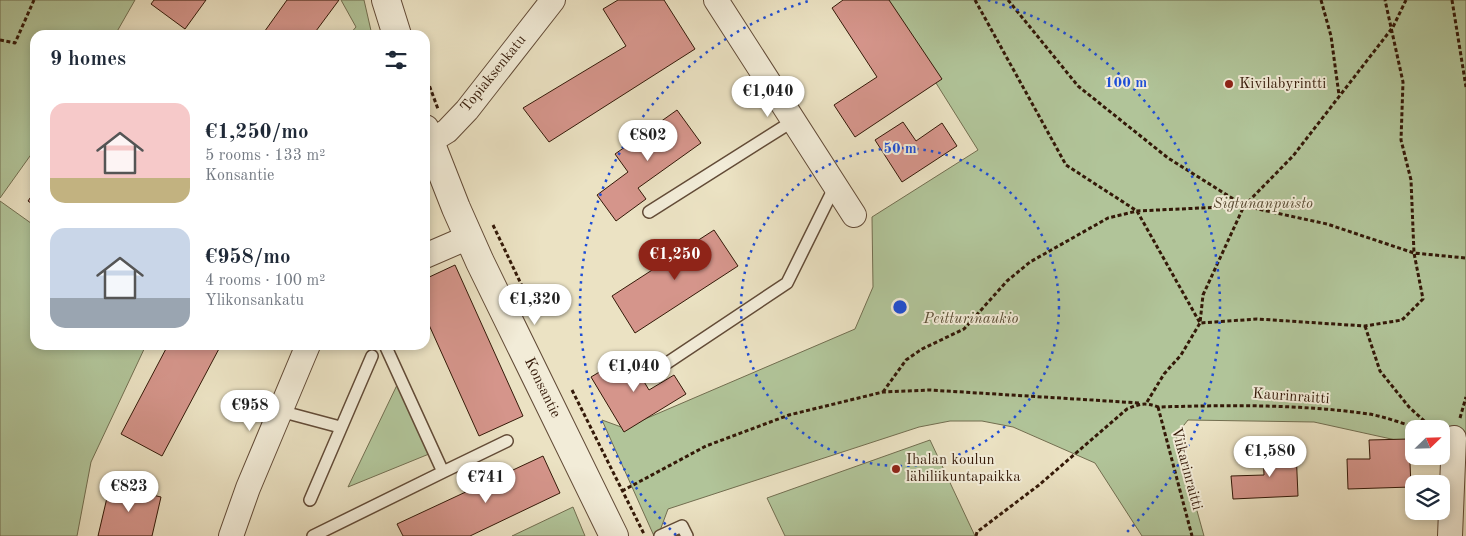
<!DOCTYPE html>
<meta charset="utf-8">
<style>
body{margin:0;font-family:"Old Standard TT",serif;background:#f2f2f3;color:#1f2937;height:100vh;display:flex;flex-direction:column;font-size:19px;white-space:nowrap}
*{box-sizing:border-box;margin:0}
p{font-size:16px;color:#747a83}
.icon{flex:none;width:28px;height:28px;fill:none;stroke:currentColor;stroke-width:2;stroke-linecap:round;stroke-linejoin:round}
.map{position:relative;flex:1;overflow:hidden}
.details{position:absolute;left:30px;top:30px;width:400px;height:320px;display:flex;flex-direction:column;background:#fff;border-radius:15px;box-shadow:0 2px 8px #0003}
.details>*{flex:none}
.needle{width:32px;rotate:67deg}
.fabs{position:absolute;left:1405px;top:420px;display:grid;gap:10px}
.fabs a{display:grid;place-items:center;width:45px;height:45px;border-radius:10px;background:#fff;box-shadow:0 2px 8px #0003;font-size:25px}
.price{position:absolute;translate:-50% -42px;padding:0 11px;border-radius:18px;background:#fff;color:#222;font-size:16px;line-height:32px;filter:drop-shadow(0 1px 2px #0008)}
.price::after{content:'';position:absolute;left:50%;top:30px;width:15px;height:11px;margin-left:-8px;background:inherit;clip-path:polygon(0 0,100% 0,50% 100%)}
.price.active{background:#8f2418;color:#fff}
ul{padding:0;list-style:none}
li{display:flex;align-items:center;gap:15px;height:125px;padding:0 20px}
li span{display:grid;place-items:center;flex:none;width:140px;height:100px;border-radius:15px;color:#555}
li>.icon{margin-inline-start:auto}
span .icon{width:60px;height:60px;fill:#fffc;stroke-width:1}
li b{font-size:21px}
h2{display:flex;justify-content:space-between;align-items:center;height:60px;padding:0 20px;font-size:21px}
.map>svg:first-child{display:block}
.green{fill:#b1c499;stroke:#726e50}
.building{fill:#d5958b;stroke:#341908}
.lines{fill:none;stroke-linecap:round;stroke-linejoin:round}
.service-casing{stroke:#624b37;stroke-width:14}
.minor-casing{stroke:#624b37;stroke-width:26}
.tertiary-casing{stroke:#624b37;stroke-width:30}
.path{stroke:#341908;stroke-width:3;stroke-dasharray:4 2.5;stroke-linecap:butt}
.service{stroke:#f2ecd8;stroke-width:11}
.minor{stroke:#f2ecd8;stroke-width:24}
.tertiary{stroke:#f2ecd8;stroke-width:28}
.ring{fill:none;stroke:#1d4ed8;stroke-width:2.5;stroke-dasharray:2.5 5}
.poi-dot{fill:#8f2418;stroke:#f2ecd8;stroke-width:2}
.labels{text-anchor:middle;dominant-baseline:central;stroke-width:4;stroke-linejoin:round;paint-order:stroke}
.street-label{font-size:15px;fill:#341908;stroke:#f2ecd8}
.poi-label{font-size:15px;fill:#341908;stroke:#f2ecd8;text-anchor:start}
.park-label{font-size:15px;font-style:italic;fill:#5a4c34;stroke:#f2ecd8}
.centre{fill:#1d4ed8;stroke:#f2ecd8;stroke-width:2.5}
.ring-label{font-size:15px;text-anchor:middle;font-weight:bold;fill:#1d4ed8;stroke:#f2ecd8;stroke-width:4;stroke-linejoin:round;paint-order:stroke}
</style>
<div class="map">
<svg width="1466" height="536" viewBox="0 0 1466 536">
<rect width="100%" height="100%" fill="#ebe2c3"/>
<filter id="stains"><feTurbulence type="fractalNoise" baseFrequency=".004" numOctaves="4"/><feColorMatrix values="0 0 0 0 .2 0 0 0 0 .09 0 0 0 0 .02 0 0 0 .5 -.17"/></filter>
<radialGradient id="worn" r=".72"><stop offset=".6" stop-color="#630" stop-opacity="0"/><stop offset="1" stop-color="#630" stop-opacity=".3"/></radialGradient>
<path class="green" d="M0,0H135L115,35H35V149L0,198Z
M341,0H364L372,35H349L356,27Z
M884,0H1466V450H1441V429H1414V444L1314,422L1188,420L1176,435L1204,536H1142L1095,463L1013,427L982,421H950L919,427L668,509L658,536H654L602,420L624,428L855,329L873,287L872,217L978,150Z
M0,201L35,226V345H146L91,462L77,536H0Z
M398,383L429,454L348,487Z
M930,440L975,536H785L767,498Z
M573,507L585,536H512Z"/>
<path class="building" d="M154,0H206L185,29L151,4Z
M287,0H339L313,35H262Z
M618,0H664L695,49L549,142L523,108L626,46L603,9Z
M843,0H889L942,79L855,137L834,105L877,77L832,8Z
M677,110L701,143L638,188L646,199L616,221L597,195L628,172L615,154Z
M903,122L916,141L942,123L957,146L902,182L875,140Z
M35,191V206L28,201Z
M714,230L738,266L635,333L612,296Z
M455,265L523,416L479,436L425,316V279Z
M168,345H221L162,456L121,434Z
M628,355L649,390L674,375L686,394L624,432L591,377Z
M1409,439L1411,487L1348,489L1347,459H1370L1369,440Z
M1296,450L1298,496L1233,499L1231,476L1264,475L1263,452Z
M543,456L560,493L470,536H403L397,524Z
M110,485L161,497L152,536H98Z"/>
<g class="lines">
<defs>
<path id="service" d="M649,212L793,121
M664,365L787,283L835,186
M280,411L340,427
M443,472L507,441
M310,500L372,356
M313,536L443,472L385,345
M660,536L682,526L687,536"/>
<path id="minor" d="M716,0L854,215
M429,142L447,131L467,110L553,0
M425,256L469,237
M231,536L248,488L308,345
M1450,536L1454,438"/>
<path id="tertiary" d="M386,0L397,35
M425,129L456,208L480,262L614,536"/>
</defs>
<use href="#service" class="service-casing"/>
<use href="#minor" class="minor-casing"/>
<use href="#tertiary" class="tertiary-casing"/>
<path class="path" d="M975,0L1066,165L1137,211L1200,323L1257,319L1365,326L1402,320L1423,299L1414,253L1411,180L1401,140L1403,82L1385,0
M1008,0L1078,86L1168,158L1243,205
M1321,0L1331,36L1339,95
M1452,0L1466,87
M0,40L15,43L34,0
M425,74L438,109
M493,225L531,305
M1365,326L1380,371L1409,407L1433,429
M572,390L644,534
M883,392L906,360L922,349L964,329L1007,281L1030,262L1108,218L1137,211L1244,206L1327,224L1414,253L1466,258
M1147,402L1164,374L1181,355L1200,323L1203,295L1244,206L1293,156L1393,27L1406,0
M1158,407L1192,536
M1460,418L1466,397
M622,491L706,446L789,415L883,392L930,390L1140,403
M976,536L977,532L1039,485L1127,409C1139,404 1145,402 1158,407C1228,405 1299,404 1369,414C1386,417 1404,424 1421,429"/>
<use href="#service" class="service"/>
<use href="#minor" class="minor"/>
<use href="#tertiary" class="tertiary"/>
</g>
<g class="ring">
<circle cx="900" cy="307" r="159"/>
<path d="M676 535A319 319 0 0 1 812 0M988 0A319 319 0 0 1 1124 535"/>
</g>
<g class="poi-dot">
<circle cx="1229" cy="84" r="5"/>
<circle cx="896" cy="469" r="5"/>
</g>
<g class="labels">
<g class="street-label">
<text transform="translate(494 74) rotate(-51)">Topiaksenkatu</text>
<text transform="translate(542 388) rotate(64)">Konsantie</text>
<text transform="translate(1291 397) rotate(4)">Kaurinraitti</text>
<text transform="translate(1186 469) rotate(75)">Viikarinraitti</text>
</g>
<g class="poi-label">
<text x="1239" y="84">Kivilabyrintti</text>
<text x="906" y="460">Ihalan koulun<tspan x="906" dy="17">lähiliikuntapaikka</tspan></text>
</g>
<g class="park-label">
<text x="1263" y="204">Sigtunanpuisto</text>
<text x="971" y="319">Peitturinaukio</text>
</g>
</g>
<circle cx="900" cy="307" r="8" class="centre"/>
<g class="ring-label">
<text x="1126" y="87">100 m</text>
<text x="900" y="153">50 m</text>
</g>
<rect width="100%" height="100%" filter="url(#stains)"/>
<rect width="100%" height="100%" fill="url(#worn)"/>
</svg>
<div class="fabs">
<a><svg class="needle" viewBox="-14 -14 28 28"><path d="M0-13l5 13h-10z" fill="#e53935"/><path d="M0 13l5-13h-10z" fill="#747a83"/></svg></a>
<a><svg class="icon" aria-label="layers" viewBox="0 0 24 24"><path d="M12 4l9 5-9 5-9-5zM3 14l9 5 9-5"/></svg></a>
</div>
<b class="price" style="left:768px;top:118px">€1,040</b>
<b class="price" style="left:648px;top:162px">€802</b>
<b class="price active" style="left:675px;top:281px">€1,250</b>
<b class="price" style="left:535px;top:326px">€1,320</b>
<b class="price" style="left:634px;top:393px">€1,040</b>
<b class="price" style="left:250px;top:432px">€958</b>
<b class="price" style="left:1270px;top:478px">€1,580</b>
<b class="price" style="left:486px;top:504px">€741</b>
<b class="price" style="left:129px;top:513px">€823</b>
<section class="details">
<h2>9 homes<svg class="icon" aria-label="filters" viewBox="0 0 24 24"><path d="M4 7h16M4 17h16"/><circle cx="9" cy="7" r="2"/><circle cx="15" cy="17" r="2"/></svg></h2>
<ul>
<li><span style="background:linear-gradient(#f6c9c9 75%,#c2b280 0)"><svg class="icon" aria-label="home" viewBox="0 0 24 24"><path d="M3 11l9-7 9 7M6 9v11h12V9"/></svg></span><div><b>€1,250/mo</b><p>5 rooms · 133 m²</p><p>Konsantie</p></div></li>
<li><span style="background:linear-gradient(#c9d6e8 70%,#9aa5b1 0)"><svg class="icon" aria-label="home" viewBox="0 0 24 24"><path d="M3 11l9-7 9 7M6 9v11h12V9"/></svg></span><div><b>€958/mo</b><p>4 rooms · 100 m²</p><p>Ylikonsankatu</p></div></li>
</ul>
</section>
</div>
